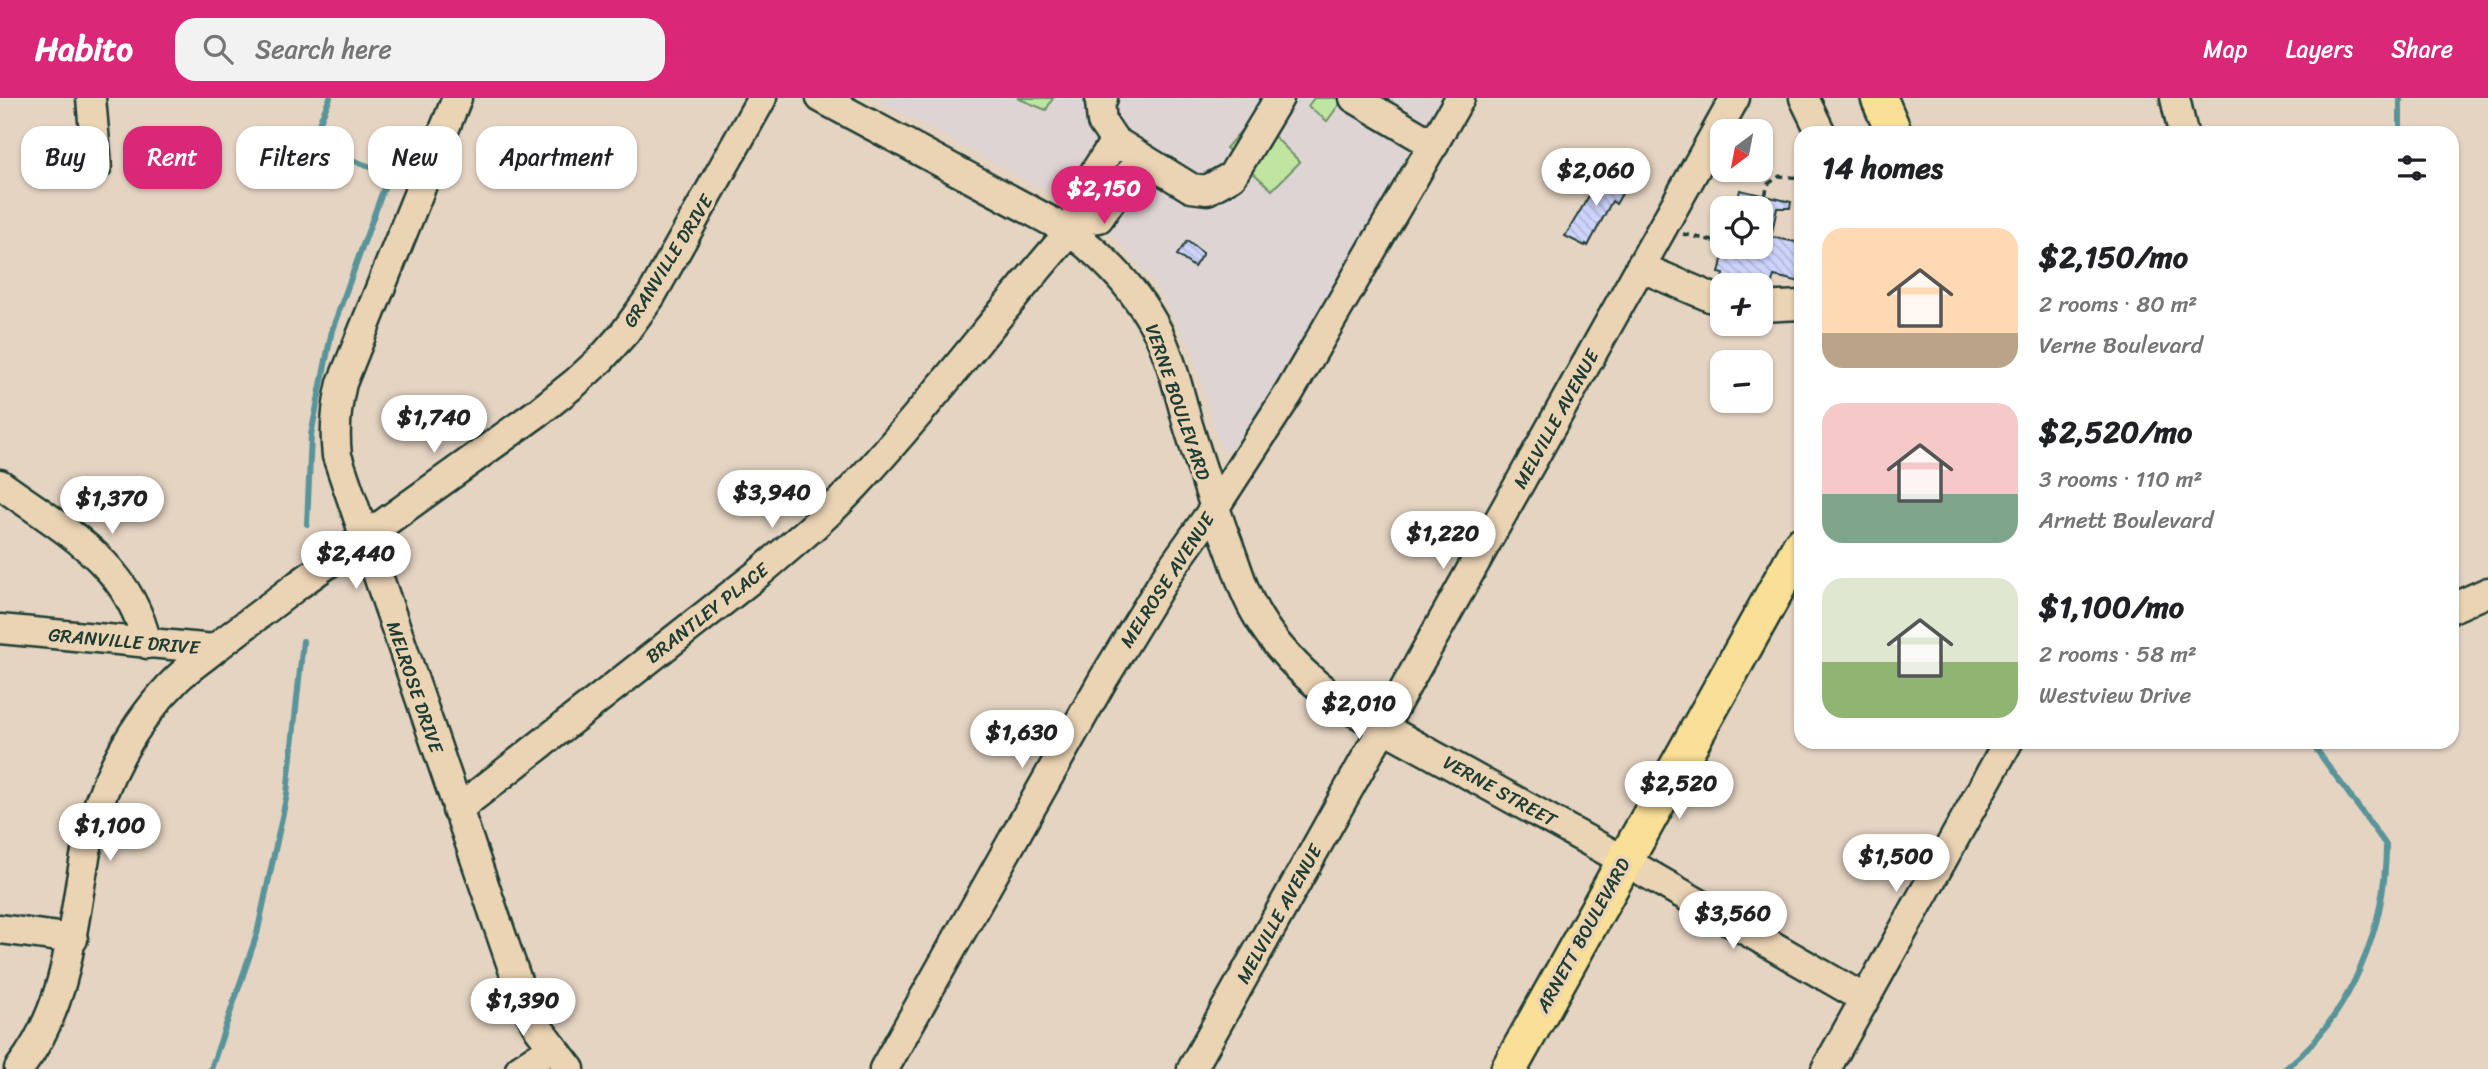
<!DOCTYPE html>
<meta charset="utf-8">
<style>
body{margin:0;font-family:Sriracha,sans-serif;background:#f2f2f2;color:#202124;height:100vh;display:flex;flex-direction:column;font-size:26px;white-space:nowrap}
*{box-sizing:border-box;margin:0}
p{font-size:23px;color:#757577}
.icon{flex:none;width:38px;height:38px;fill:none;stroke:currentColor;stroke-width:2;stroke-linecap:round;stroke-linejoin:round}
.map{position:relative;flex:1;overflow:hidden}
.panel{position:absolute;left:1794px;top:28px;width:665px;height:623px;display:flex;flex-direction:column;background:#fff;border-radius:21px;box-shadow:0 2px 5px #0004}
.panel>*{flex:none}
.banner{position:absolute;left:21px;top:28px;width:665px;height:63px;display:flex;gap:14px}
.needle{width:46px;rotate:212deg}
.tools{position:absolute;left:1710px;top:21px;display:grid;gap:14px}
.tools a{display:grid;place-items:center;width:63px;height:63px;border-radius:14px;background:#fff;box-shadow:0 2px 5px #0004;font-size:35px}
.price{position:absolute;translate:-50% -60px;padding:0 16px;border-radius:24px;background:#fff;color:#222;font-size:23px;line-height:46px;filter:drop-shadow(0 2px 4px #0008)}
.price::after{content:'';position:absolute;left:50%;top:42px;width:21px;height:16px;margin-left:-10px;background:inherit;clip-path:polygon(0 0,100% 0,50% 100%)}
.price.current{background:#db2777;color:#fff}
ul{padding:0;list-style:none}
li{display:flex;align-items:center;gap:21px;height:175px;padding:0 28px}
li span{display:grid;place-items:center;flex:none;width:196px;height:140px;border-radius:21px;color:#555}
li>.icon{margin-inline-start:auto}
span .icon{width:84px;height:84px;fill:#fffc;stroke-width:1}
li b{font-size:30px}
h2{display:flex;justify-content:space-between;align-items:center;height:84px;padding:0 28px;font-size:30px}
.pill{padding:0 24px;border-radius:21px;background:#fff;box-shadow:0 2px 5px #0004;font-size:24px;line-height:63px}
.pill.current{background:#db2777;color:#fff}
header{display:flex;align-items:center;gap:42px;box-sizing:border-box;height:98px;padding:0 35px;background:#db2777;color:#fff}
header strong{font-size:33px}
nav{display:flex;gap:38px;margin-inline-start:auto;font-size:24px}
.search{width:490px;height:63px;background:#f2f2f2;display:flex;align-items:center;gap:18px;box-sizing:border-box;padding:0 24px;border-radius:21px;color:#757577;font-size:26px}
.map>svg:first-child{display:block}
.built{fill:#ded4d3}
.green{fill:#bfe5a0;stroke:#6f916a;stroke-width:2}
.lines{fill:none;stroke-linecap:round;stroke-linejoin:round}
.stream{stroke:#599499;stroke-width:6}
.building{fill:url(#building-back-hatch);stroke:#1f3d34;stroke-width:2}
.minor-casing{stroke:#1f3d34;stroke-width:33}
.major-casing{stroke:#1f3d34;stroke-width:40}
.path{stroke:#1f3d34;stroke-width:3.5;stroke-dasharray:7 5;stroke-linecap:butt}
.minor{stroke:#ebd4b4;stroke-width:28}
.major{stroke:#fadf96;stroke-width:35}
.labels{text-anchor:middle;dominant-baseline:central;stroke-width:7;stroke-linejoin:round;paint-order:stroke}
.street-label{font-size:19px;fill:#1f3d34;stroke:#ebd4b4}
</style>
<header>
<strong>Habito</strong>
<div class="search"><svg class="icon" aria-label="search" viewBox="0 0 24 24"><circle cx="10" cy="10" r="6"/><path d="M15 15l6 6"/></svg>Search here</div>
<nav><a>Map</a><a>Layers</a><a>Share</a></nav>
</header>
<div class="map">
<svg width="2488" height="971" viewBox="0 0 2488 971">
<defs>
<pattern id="building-back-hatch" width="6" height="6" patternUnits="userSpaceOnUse" patternTransform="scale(1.75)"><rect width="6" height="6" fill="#ced3fb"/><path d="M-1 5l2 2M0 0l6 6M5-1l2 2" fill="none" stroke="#b0b6d8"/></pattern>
</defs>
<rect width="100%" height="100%" fill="#e5d4c2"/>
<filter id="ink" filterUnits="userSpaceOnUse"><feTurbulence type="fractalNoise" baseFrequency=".0143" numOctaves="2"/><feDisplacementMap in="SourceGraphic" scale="14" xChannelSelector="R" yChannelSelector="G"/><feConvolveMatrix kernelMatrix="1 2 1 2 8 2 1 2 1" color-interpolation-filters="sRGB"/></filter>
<g filter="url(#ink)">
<path class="built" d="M873,0H1443L1315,227L1278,286L1229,354L1221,350L1193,253L1152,183L1118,143L1077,109Z"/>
<path class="green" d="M1017,0H1053L1046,12Z
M1314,0H1344L1327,23L1308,8Z
M1254,18L1300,64L1272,92L1226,50Z"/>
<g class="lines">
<path class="stream" d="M2400,0V35
M307,426L311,337L332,232L389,76L310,46L330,0
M211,971L257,836L287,696L303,543
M2285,971C2351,918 2386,830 2386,747L2311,644"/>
</g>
<path class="building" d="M1605,71L1628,85L1616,106L1612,103L1588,148L1586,146L1585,148L1565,138Z
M1740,92L1791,104L1790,110H1777L1771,139L1801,145V184L1774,178L1771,187L1722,186L1724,176L1719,175L1725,149H1760V110H1736Z
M1187,143L1203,155L1194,169L1177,157Z"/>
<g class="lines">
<defs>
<path id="minor" d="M91,0L97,68
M457,0L342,285C336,310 334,332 337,358L525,906L539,931L570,971
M821,0L1069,133C1107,161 1138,194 1159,236C1172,264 1180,297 1188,327C1199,363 1211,398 1223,433C1231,452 1237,473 1245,493C1266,543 1304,580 1348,610L1625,763L1865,901
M1103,0L1100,4L1102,24L1115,43L1191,90L1207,92L1232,78L1279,0
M1354,0L1434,47
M1804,0L1821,35
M2175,0L2183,35
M1080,122L1076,103L1115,43
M1640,169L1722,204
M1760,209L1801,207
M0,386C63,432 129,464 147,546
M2452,510L2488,494
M0,531L214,551L298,487L540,313L575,285L601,261L625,234L651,198L762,0
M457,712L759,475C792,447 825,420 855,388C934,303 1002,209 1080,122L1099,120L1141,59
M0,831L73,841
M19,971C72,903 71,824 88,744C101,684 133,624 177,581C188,570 202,561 214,551
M520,971L552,950
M884,971L1104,580L1170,472L1215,409L1289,295L1460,0
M1192,971L1735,0
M1826,971L2008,644"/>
<path id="major" d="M1879,0L1894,35
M1509,971L1801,447"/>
</defs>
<use href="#minor" class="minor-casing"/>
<use href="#major" class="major-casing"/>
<path class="path" d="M1765,98L1768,86L1780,78L1801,80
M1683,136L1722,145"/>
<use href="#minor" class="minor"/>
<use href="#major" class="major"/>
</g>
</g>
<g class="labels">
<g class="street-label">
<text transform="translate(668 163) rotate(-58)">GRANVILLE DRIVE</text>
<text transform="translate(1178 304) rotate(71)">VERNE BOULEVARD</text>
<text transform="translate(1556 321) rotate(-61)">MELVILLE AVENUE</text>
<text transform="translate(1167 482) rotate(-57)">MELROSE AVENUE</text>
<text transform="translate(707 515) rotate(-38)">BRANTLEY PLACE</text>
<text transform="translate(124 543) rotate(5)">GRANVILLE DRIVE</text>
<text transform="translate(415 589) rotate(71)">MELROSE DRIVE</text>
<text transform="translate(1500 693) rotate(29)">VERNE STREET</text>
<text transform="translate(1279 816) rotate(-61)">MELVILLE AVENUE</text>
<text transform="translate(1583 837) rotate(-61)">ARNETT BOULEVARD</text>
</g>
</g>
</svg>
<div class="tools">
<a><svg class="needle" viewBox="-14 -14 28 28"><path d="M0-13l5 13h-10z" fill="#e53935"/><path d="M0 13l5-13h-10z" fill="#757577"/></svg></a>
<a><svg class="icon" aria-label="locate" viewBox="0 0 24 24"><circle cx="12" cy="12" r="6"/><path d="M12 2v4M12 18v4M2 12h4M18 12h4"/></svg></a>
<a>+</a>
<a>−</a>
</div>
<b class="price" style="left:1596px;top:110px">$2,060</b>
<b class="price current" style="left:1104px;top:128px">$2,150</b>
<b class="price" style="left:434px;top:357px">$1,740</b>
<b class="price" style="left:772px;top:432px">$3,940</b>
<b class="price" style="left:112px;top:438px">$1,370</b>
<b class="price" style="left:1443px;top:473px">$1,220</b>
<b class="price" style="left:356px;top:493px">$2,440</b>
<b class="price" style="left:1359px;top:643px">$2,010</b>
<b class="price" style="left:1022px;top:672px">$1,630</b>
<b class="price" style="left:1679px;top:723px">$2,520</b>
<b class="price" style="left:110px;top:765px">$1,100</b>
<b class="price" style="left:1896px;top:796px">$1,500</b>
<b class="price" style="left:1733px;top:853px">$3,560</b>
<b class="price" style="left:523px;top:940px">$1,390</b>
<div class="banner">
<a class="pill">Buy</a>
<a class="pill current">Rent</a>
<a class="pill">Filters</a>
<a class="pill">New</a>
<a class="pill">Apartment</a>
</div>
<section class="panel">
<h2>14 homes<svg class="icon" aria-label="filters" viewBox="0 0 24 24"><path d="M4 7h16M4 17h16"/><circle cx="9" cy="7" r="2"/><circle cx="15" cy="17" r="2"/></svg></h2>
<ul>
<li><span style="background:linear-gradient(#ffd9b3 75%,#b9a48a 0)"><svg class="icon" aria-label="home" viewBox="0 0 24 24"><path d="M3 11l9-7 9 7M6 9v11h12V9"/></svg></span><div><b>$2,150/mo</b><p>2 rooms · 80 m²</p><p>Verne Boulevard</p></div></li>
<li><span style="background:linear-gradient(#f6c9c9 65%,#7fa58c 0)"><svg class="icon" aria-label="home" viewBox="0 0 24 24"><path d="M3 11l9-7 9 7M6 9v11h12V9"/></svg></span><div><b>$2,520/mo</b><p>3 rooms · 110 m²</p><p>Arnett Boulevard</p></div></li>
<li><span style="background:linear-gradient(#dfe7d0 60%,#8fb573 0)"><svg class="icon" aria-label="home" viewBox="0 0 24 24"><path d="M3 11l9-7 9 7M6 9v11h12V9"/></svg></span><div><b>$1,100/mo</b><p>2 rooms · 58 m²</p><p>Westview Drive</p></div></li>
</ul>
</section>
</div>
